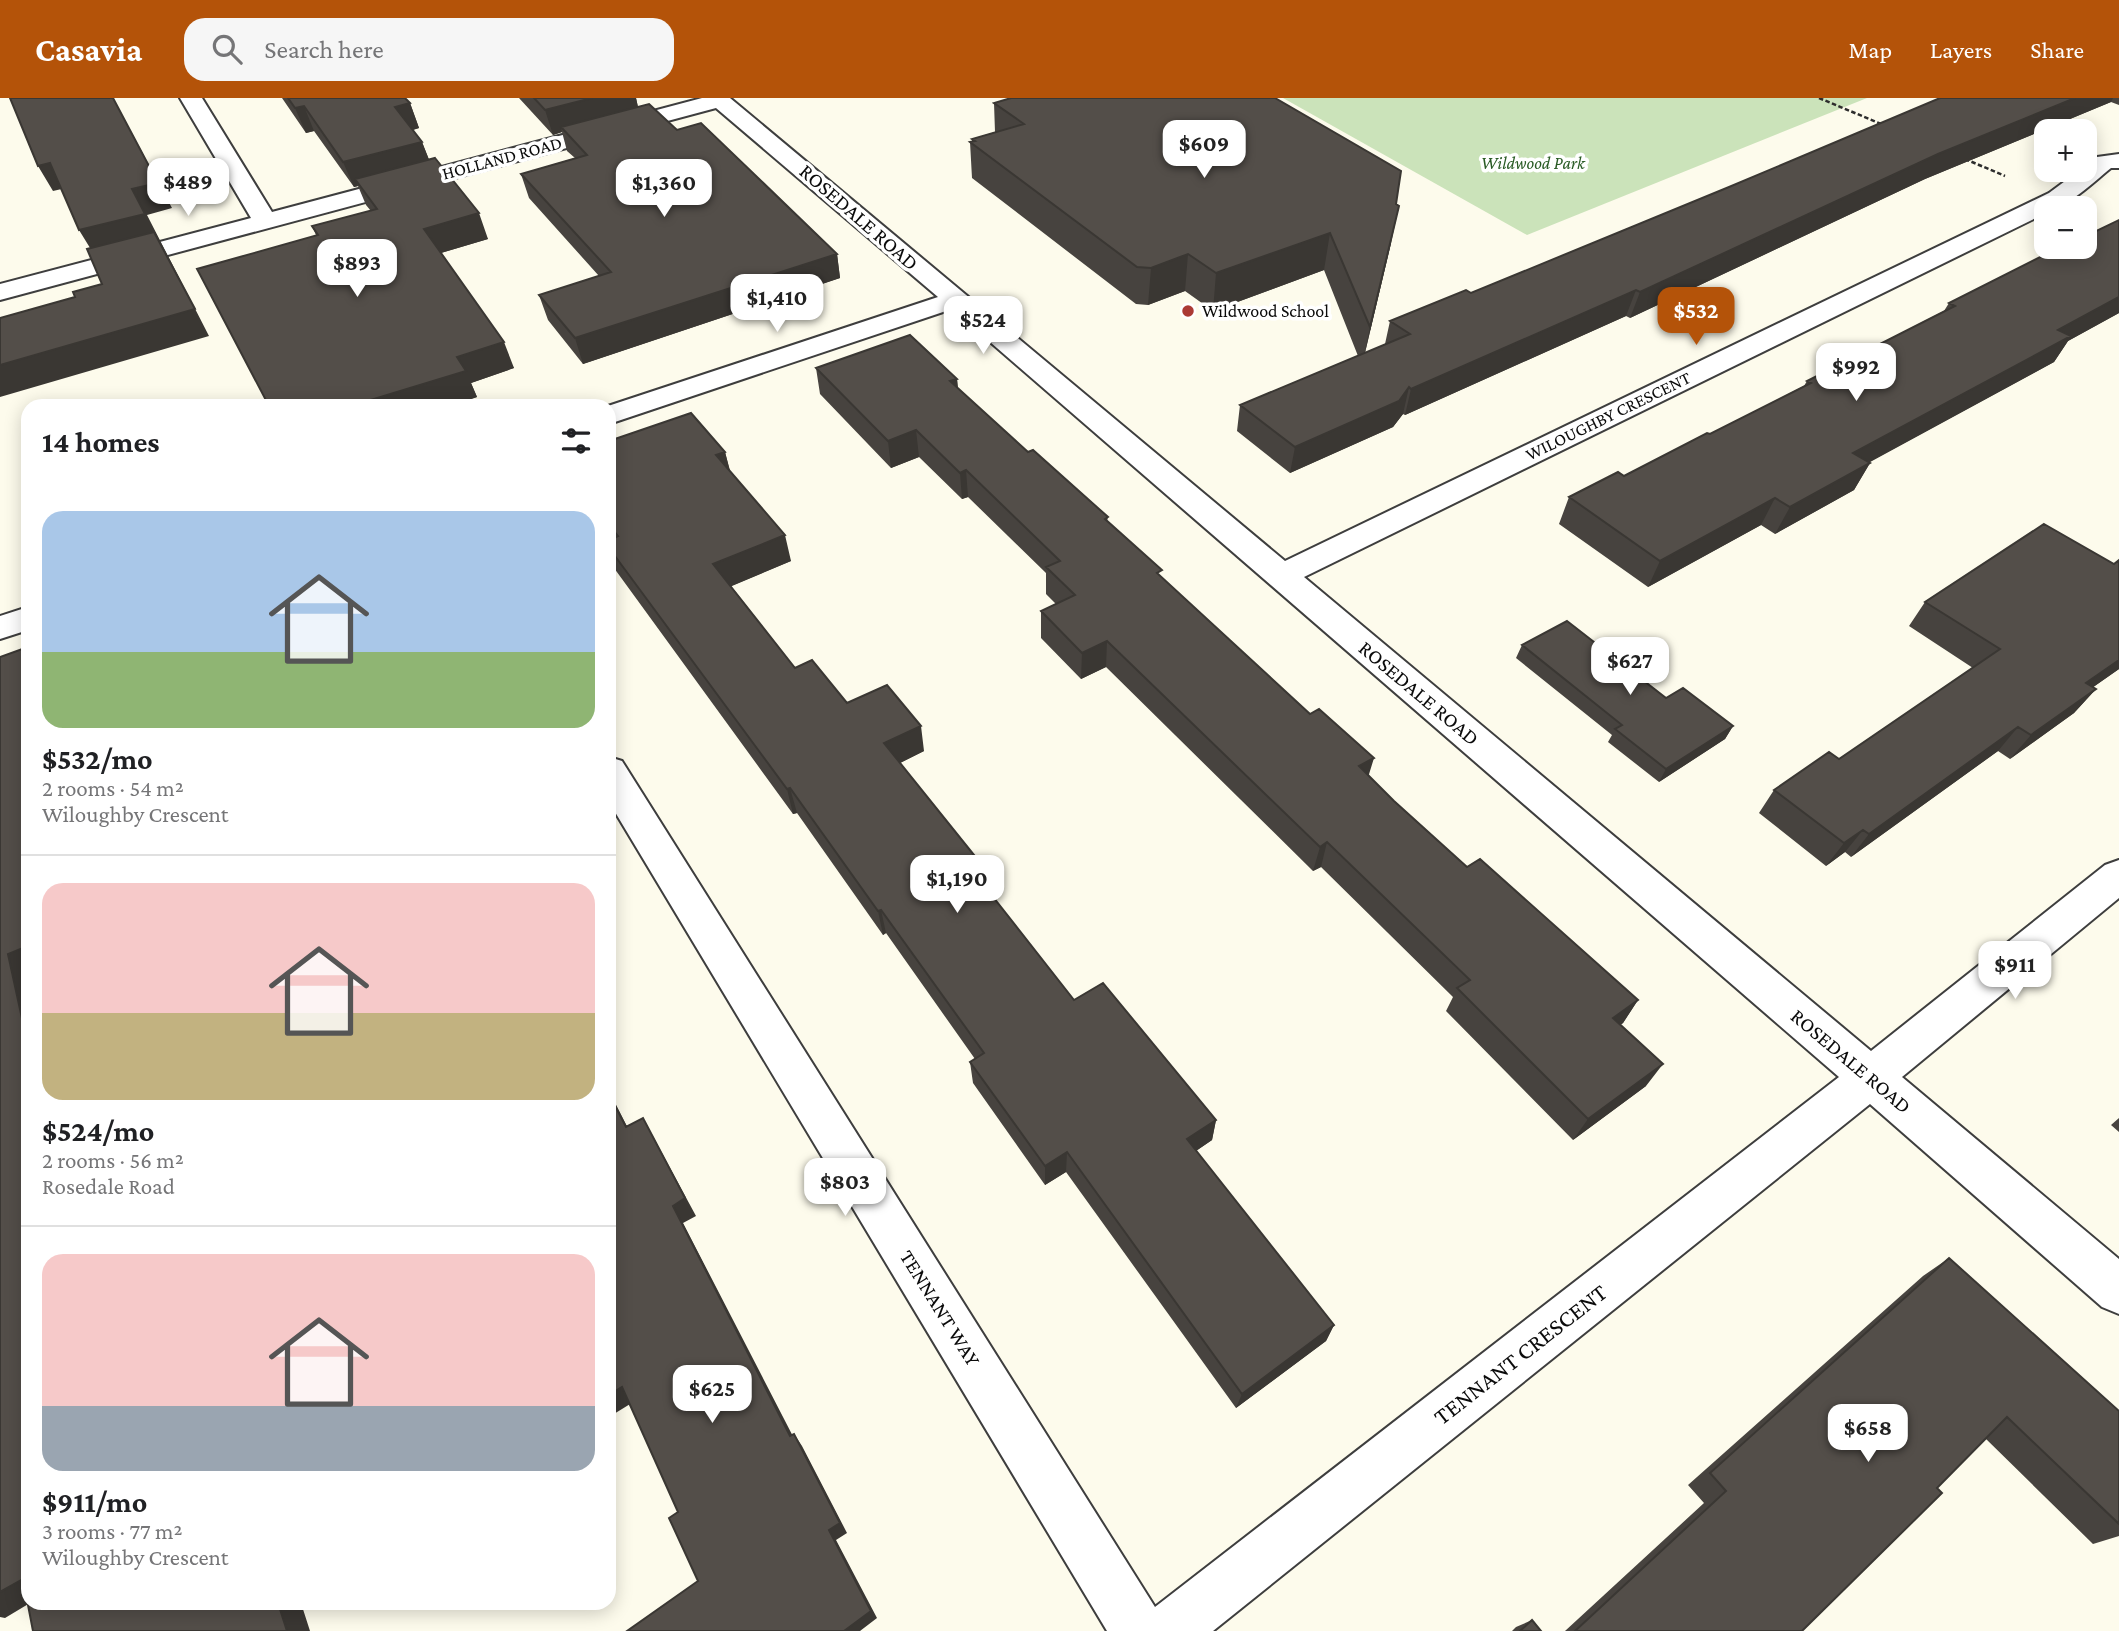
<!DOCTYPE html>
<meta charset="utf-8">
<style>
body{margin:0;font-family:"Crimson Pro",serif;background:#f6f6f6;color:#202124;height:100vh;display:flex;flex-direction:column;font-size:26px;white-space:nowrap}
*{box-sizing:border-box;margin:0}
p{font-size:23px;color:#757577}
.icon{flex:none;width:38px;height:38px;fill:none;stroke:currentColor;stroke-width:2;stroke-linecap:round;stroke-linejoin:round}
.map{position:relative;flex:1;overflow:hidden}
.drawer{position:absolute;left:21px;top:301px;width:595px;height:1211px;display:flex;flex-direction:column;background:#fff;border-radius:21px;box-shadow:0 4px 18px #0003}
.drawer>*{flex:none}
.fabs{position:absolute;left:2034px;top:21px;display:grid;gap:14px}
.fabs a{display:grid;place-items:center;width:63px;height:63px;border-radius:14px;background:#fff;box-shadow:0 4px 18px #0003;font-size:35px}
.price{position:absolute;translate:-50% -60px;padding:0 16px;border-radius:14px;background:#fff;color:#222;font-size:23px;line-height:46px;filter:drop-shadow(0 2px 4px #0008)}
.price::after{content:'';position:absolute;left:50%;top:42px;width:21px;height:16px;margin-left:-10px;background:inherit;clip-path:polygon(0 0,100% 0,50% 100%)}
.price.current{background:#b45309;color:#fff}
ul{padding:0;list-style:none}
li{display:grid;align-content:center;gap:14px;height:371px;padding:0 21px}
li+li{border-top:2px solid #e0e0e0}
li span{display:grid;place-items:center;height:217px;border-radius:21px;color:#555}
li>.icon{margin-inline-start:auto}
span .icon{width:126px;height:126px;fill:#fffc;stroke-width:1}
li b{font-size:30px}
h2{display:flex;justify-content:space-between;align-items:center;height:84px;padding:0 21px;font-size:30px}
header{display:flex;align-items:center;gap:42px;box-sizing:border-box;height:98px;padding:0 35px;background:#b45309;color:#fff}
header strong{font-size:33px}
nav{display:flex;gap:38px;margin-inline-start:auto;font-size:24px}
.search{width:490px;height:63px;background:#f6f6f6;display:flex;align-items:center;gap:18px;box-sizing:border-box;padding:0 24px;border-radius:21px;color:#757577;font-size:26px}
.map>svg:first-child{display:block}
.green{fill:#cbe3ba}
.lines{fill:none;stroke-linecap:round;stroke-linejoin:round}
.street-casing{stroke:#3e3e3e;stroke-width:4}
.path{stroke:#2d2d2d;stroke-width:2.5;stroke-dasharray:4.5 2.5;stroke-linecap:butt}
.street{fill:#fff;fill-rule:evenodd}
.wall{fill:#47433f}
.shaded-wall{fill:#3a3733}
.building{fill:#534e49;stroke:#3a3733;stroke-width:2}
.poi-dot{fill:#ab3a34;stroke:#fff;stroke-width:2.5}
.labels{text-anchor:middle;dominant-baseline:central;stroke-width:7;stroke-linejoin:round;paint-order:stroke}
.far-street-label{font-size:18px;fill:#0b0b0b;stroke:#fff}
.far-park-label{font-size:18px;font-style:italic;fill:#295b24;stroke:#fff}
.far-poi-label{font-size:18px;fill:#0b0b0b;stroke:#fff;text-anchor:start}
.street-label{font-size:21px;fill:#0b0b0b;stroke:#fff}
.near-street-label{font-size:24px;fill:#0b0b0b;stroke:#fff}
</style>
<header>
<strong>Casavia</strong>
<div class="search"><svg class="icon" aria-label="search" viewBox="0 0 24 24"><circle cx="10" cy="10" r="6"/><path d="M15 15l6 6"/></svg>Search here</div>
<nav><a>Map</a><a>Layers</a><a>Share</a></nav>
</header>
<div class="map">
<svg width="2119" height="1533" viewBox="0 0 2119 1533">
<rect width="100%" height="100%" fill="#fdfbec"/>
<path class="green" d="M1283,0H1867L1527,137Z"/>
<g class="lines">
<defs>
<path id="street" d="M180,0H202L272,114L702,0H730L1285,463L2049,95L2080,72H2084V69L2097,59L2119,56V70H2111C2093,84 2069,110 2046,110V115L1304,479L1871,953L2105,767L2119,762V800L1902,979L2119,1161V1216L2102,1209L1870,1006L1213,1533H1107L609,704V659L622,663L1155,1509L1839,979L952,211L609,326L608,308L938,199L716,10L0,202V186L251,120Z
M28,509V532L0,541V518Z"/>
</defs>
<use href="#street" class="street-casing"/>
<path class="path" d="M1819,0L1886,28
M1965,61L2005,78"/>
<use href="#street" class="street"/>
</g>
<path class="wall" d="M282,0H405L410,5L419,30L413,32L422,44L429,62L488,141L441,155L514,270L471,285L477,299L450,308H269L316,137L312,128L371,113L366,107L358,88L354,89L314,33L306,35Z
M519,0H636L638,9L677,32L837,156L840,180L583,266L548,222L539,197L599,178L529,100L521,76L575,60L567,53L562,34L553,37Z
M1940,0H2119V7L2111,4L1925,81L1630,220L1626,218L1405,317L1403,316L1393,329L1290,375L1237,333L1240,307L1358,258L1324,172L1213,213L1185,193L1148,207L1136,206L972,80L970,44H972V41L995,34L994,5L1391,145L1365,255L1385,246L1390,223L1471,195L1729,89Z
M2119,122V215L2068,243L2054,264L1869,364L1870,365L1854,392L1775,436L1761,427L1648,489L1559,426L1569,399L1624,378L1710,336L1804,288L1807,283L1944,213L1949,205L2084,149Z
M816,270L957,281L958,290L1028,354L1108,419L1107,423L1161,480L1394,703L1467,769L1638,902L1623,925L1620,927L1646,988L1573,1042L1446,913L1453,899L1321,769L1313,773L1106,569L1081,581L1041,540V513L1056,506L1046,496V475L968,399L962,401L919,359L891,370L820,296Z
M609,343L725,354L730,374L791,463L731,488L795,570L847,605L924,653L900,665L978,762L979,781L1074,902L1216,1022L1212,1042L1196,1053L1334,1227L1326,1243L1236,1310L1066,1074L1045,1087L973,985L970,964L975,961L886,835L883,837L797,715L793,716L614,470L609,457Z
M2119,462V571L2093,589L2096,591L2074,615L2010,661L1998,653L1851,759L1845,754L1826,768L1759,715L1774,692L1839,661L1973,570L1909,528L1925,504L2114,466Z
M1522,547L1733,628L1725,641L1659,684L1608,644L1612,637L1516,560Z
M2119,1020V1034L2111,1027Z
M1949,1160L2119,1313V1438L2093,1446L1985,1340L1937,1390L1802,1533H1565L1704,1405L1688,1387L1923,1178Z
M1532,1522L1541,1533H1512L1516,1529Z"/>
<path class="shaded-wall" d="M113,0L172,110L147,117L209,238L0,299V267L195,211L95,158L79,132L132,91Z
M592,0H636L639,14L561,29L562,34L553,37L545,12Z
M2075,0H2113L2111,4L1925,81L1630,220L1640,194L1938,56Z
M410,5L419,30L405,34L395,9Z
M304,8L314,33L306,35L295,10Z
M422,44L432,69L355,81L358,88L354,89L343,64Z
M50,65L66,90L53,93L38,68Z
M1399,108L1391,145L1362,267L1370,229Z
M479,115L488,141L434,157L424,131Z
M1330,135L1324,172L1213,213L1216,175Z
M837,156L840,180L583,266L575,240Z
M1188,156L1185,193L1148,207L1151,170Z
M1636,192L1626,218L1405,317L1411,291Z
M2119,199V215L2068,243L2054,264L1837,382L1853,355L2058,232Z
M504,244L514,270L471,285L477,299L450,308H351L457,259Z
M957,281L959,307L950,283Z
M1409,289L1403,316L1393,329L1290,375L1295,349Z
M916,332L919,359L891,370L888,343Z
M725,354L732,380L716,357Z
M1870,365L1854,392L1775,436L1790,409Z
M966,372L968,399L962,401L960,375Z
M1775,400L1761,427L1648,489L1660,463Z
M785,437L791,463L720,493L713,466Z
M1107,543L1106,569L1081,581L1082,555Z
M2119,562V571L2065,609L2086,585Z
M2096,591L2074,615L2010,661L2031,637Z
M921,628L924,653L888,671L884,645Z
M1733,628L1725,641L1659,684L1666,671Z
M2018,629L1998,653L1851,759L1869,736Z
M1374,660L1366,686L1359,668Z
M790,690L797,715L793,716L787,691Z
M1863,732L1845,754L1826,768L1844,745Z
M1327,744L1321,769L1313,773L1320,749Z
M978,762L980,786L968,767Z
M881,812L886,835L883,837L878,813Z
M28,848V948L8,856Z
M1638,902L1623,925L1598,943L1613,920Z
M1663,966L1646,988L1573,1042L1588,1021Z
M609,993L637,1048L626,1029L609,996Z
M643,1020L696,1118L683,1125L799,1350L790,1338L673,1108Z
M1216,1022L1212,1042L1184,1061L1187,1041Z
M1067,1054L1066,1074L1045,1087V1068Z
M1334,1227L1326,1243L1236,1310L1242,1296Z
M622,1289L635,1303L609,1319V1297Z
M794,1336L802,1348L847,1435L836,1442L877,1520L860,1533H844L829,1432Z
M23,1481L30,1505L5,1520L0,1519V1494Z
M278,1505H301L310,1533H287Z"/>
<path class="building" d="M10,0H113L158,85L132,91L145,116L79,132L50,65L38,68Z
M288,0H405L410,5L395,9L422,44L343,64L304,8L295,10Z
M534,0H592L545,12Z
M1011,0H1275L1401,73L1396,106L1399,108L1370,229L1330,135L1216,175L1188,156L1151,170L1137,169L970,44L975,43L972,41L1024,26L994,5Z
M1940,0H2075L1938,56L1640,194L1636,192L1411,291L1409,289L1399,303L1295,349L1240,307L1410,236L1390,223L1466,192L1471,195L1729,89Z
M649,6L677,32L701,25L837,156L575,240L539,197L611,174L521,76L587,57L561,29Z
M435,60L479,115L424,131L504,244L457,259L466,273L351,308H269L197,171L318,137L312,128L377,111L355,81Z
M2119,122V199L2058,232L2071,238L1853,355L1870,365L1790,409L1775,400L1660,463L1569,399L1618,374L1624,378L1707,335L1710,336L1811,285L1807,283L1955,208L1949,205L2060,149H2084V139Z
M154,134L195,211L0,267V220L75,199L73,194L102,186L87,151Z
M910,237L957,281L950,283L1028,354L1033,352L1108,419L1105,421L1162,472L1157,475L1310,616L1319,611L1374,660L1359,668L1394,703L1467,769L1480,761L1638,902L1613,920L1663,966L1588,1021L1457,890L1470,882L1327,744L1320,749L1107,543L1082,555L1041,513L1075,497L1046,469L1060,463L966,372L960,375L916,332L888,343L816,270Z
M691,315L725,354L716,357L785,437L713,466L795,570L812,562L847,605L887,587L921,628L884,645L978,762L968,767L1074,902L1103,885L1216,1022L1187,1041L1334,1227L1242,1296L1067,1054L1045,1068L970,964L984,955L881,812L878,813L790,690L787,691L609,450V442L618,438L609,427V343Z
M2044,426L2114,466L2119,462V562L2086,585L2096,591L2031,637L2018,629L1869,736L1863,732L1844,745L1774,692L1829,654L1839,661L2000,551L1925,504Z
M1567,523L1666,600L1683,590L1733,628L1666,671L1615,631L1622,627L1522,547Z
M28,549V848L8,856L28,948V1505H278L287,1533H33L23,1481L0,1494V559Z
M609,996L626,1029L643,1020L685,1100L673,1108L790,1338L794,1336L840,1425L829,1432L871,1513L844,1533H627L698,1483L669,1420L678,1414L622,1289L609,1297Z
M1949,1160L2119,1313V1426L2007,1319L1937,1390L1942,1395L1802,1533H1575L1726,1393L1710,1375Z
M1532,1522L1541,1533H1520Z"/>
<circle class="poi-dot" cx="1188" cy="213" r="7"/>
<g class="labels">
<g class="far-street-label">
<text transform="translate(502 60) rotate(-15)">HOLLAND ROAD</text>
<text transform="translate(1608 318) rotate(-26)">WILOUGHBY CRESCENT</text>
</g>
<g class="far-park-label">
<text x="1533" y="65">Wildwood Park</text>
</g>
<g class="far-poi-label">
<text x="1202" y="213">Wildwood School</text>
</g>
<g class="street-label">
<text transform="translate(859 119) rotate(41)">ROSEDALE ROAD</text>
<text transform="translate(1419 595) rotate(40)">ROSEDALE ROAD</text>
<text transform="translate(1851 963) rotate(40)">ROSEDALE ROAD</text>
<text transform="translate(940 1210) rotate(58)">TENNANT WAY</text>
</g>
<g class="near-street-label">
<text transform="translate(1520 1256) rotate(-38)">TENNANT CRESCENT</text>
</g>
</g>
</svg>
<div class="fabs">
<a>+</a>
<a>−</a>
</div>
<b class="price" style="left:1204px;top:82px">$609</b>
<b class="price" style="left:188px;top:120px">$489</b>
<b class="price" style="left:664px;top:121px">$1,360</b>
<b class="price" style="left:357px;top:201px">$893</b>
<b class="price" style="left:777px;top:236px">$1,410</b>
<b class="price current" style="left:1696px;top:249px">$532</b>
<b class="price" style="left:983px;top:258px">$524</b>
<b class="price" style="left:1856px;top:305px">$992</b>
<b class="price" style="left:1630px;top:599px">$627</b>
<b class="price" style="left:957px;top:817px">$1,190</b>
<b class="price" style="left:2015px;top:903px">$911</b>
<b class="price" style="left:845px;top:1120px">$803</b>
<b class="price" style="left:712px;top:1327px">$625</b>
<b class="price" style="left:1868px;top:1366px">$658</b>
<section class="drawer">
<h2>14 homes<svg class="icon" aria-label="filters" viewBox="0 0 24 24"><path d="M4 7h16M4 17h16"/><circle cx="9" cy="7" r="2"/><circle cx="15" cy="17" r="2"/></svg></h2>
<ul>
<li><span style="background:linear-gradient(#a9c7e8 65%,#8fb573 0)"><svg class="icon" aria-label="home" viewBox="0 0 24 24"><path d="M3 11l9-7 9 7M6 9v11h12V9"/></svg></span><div><b>$532/mo</b><p>2 rooms · 54 m²</p><p>Wiloughby Crescent</p></div></li>
<li><span style="background:linear-gradient(#f6c9c9 60%,#c2b280 0)"><svg class="icon" aria-label="home" viewBox="0 0 24 24"><path d="M3 11l9-7 9 7M6 9v11h12V9"/></svg></span><div><b>$524/mo</b><p>2 rooms · 56 m²</p><p>Rosedale Road</p></div></li>
<li><span style="background:linear-gradient(#f6c9c9 70%,#9aa5b1 0)"><svg class="icon" aria-label="home" viewBox="0 0 24 24"><path d="M3 11l9-7 9 7M6 9v11h12V9"/></svg></span><div><b>$911/mo</b><p>3 rooms · 77 m²</p><p>Wiloughby Crescent</p></div></li>
</ul>
</section>
</div>
